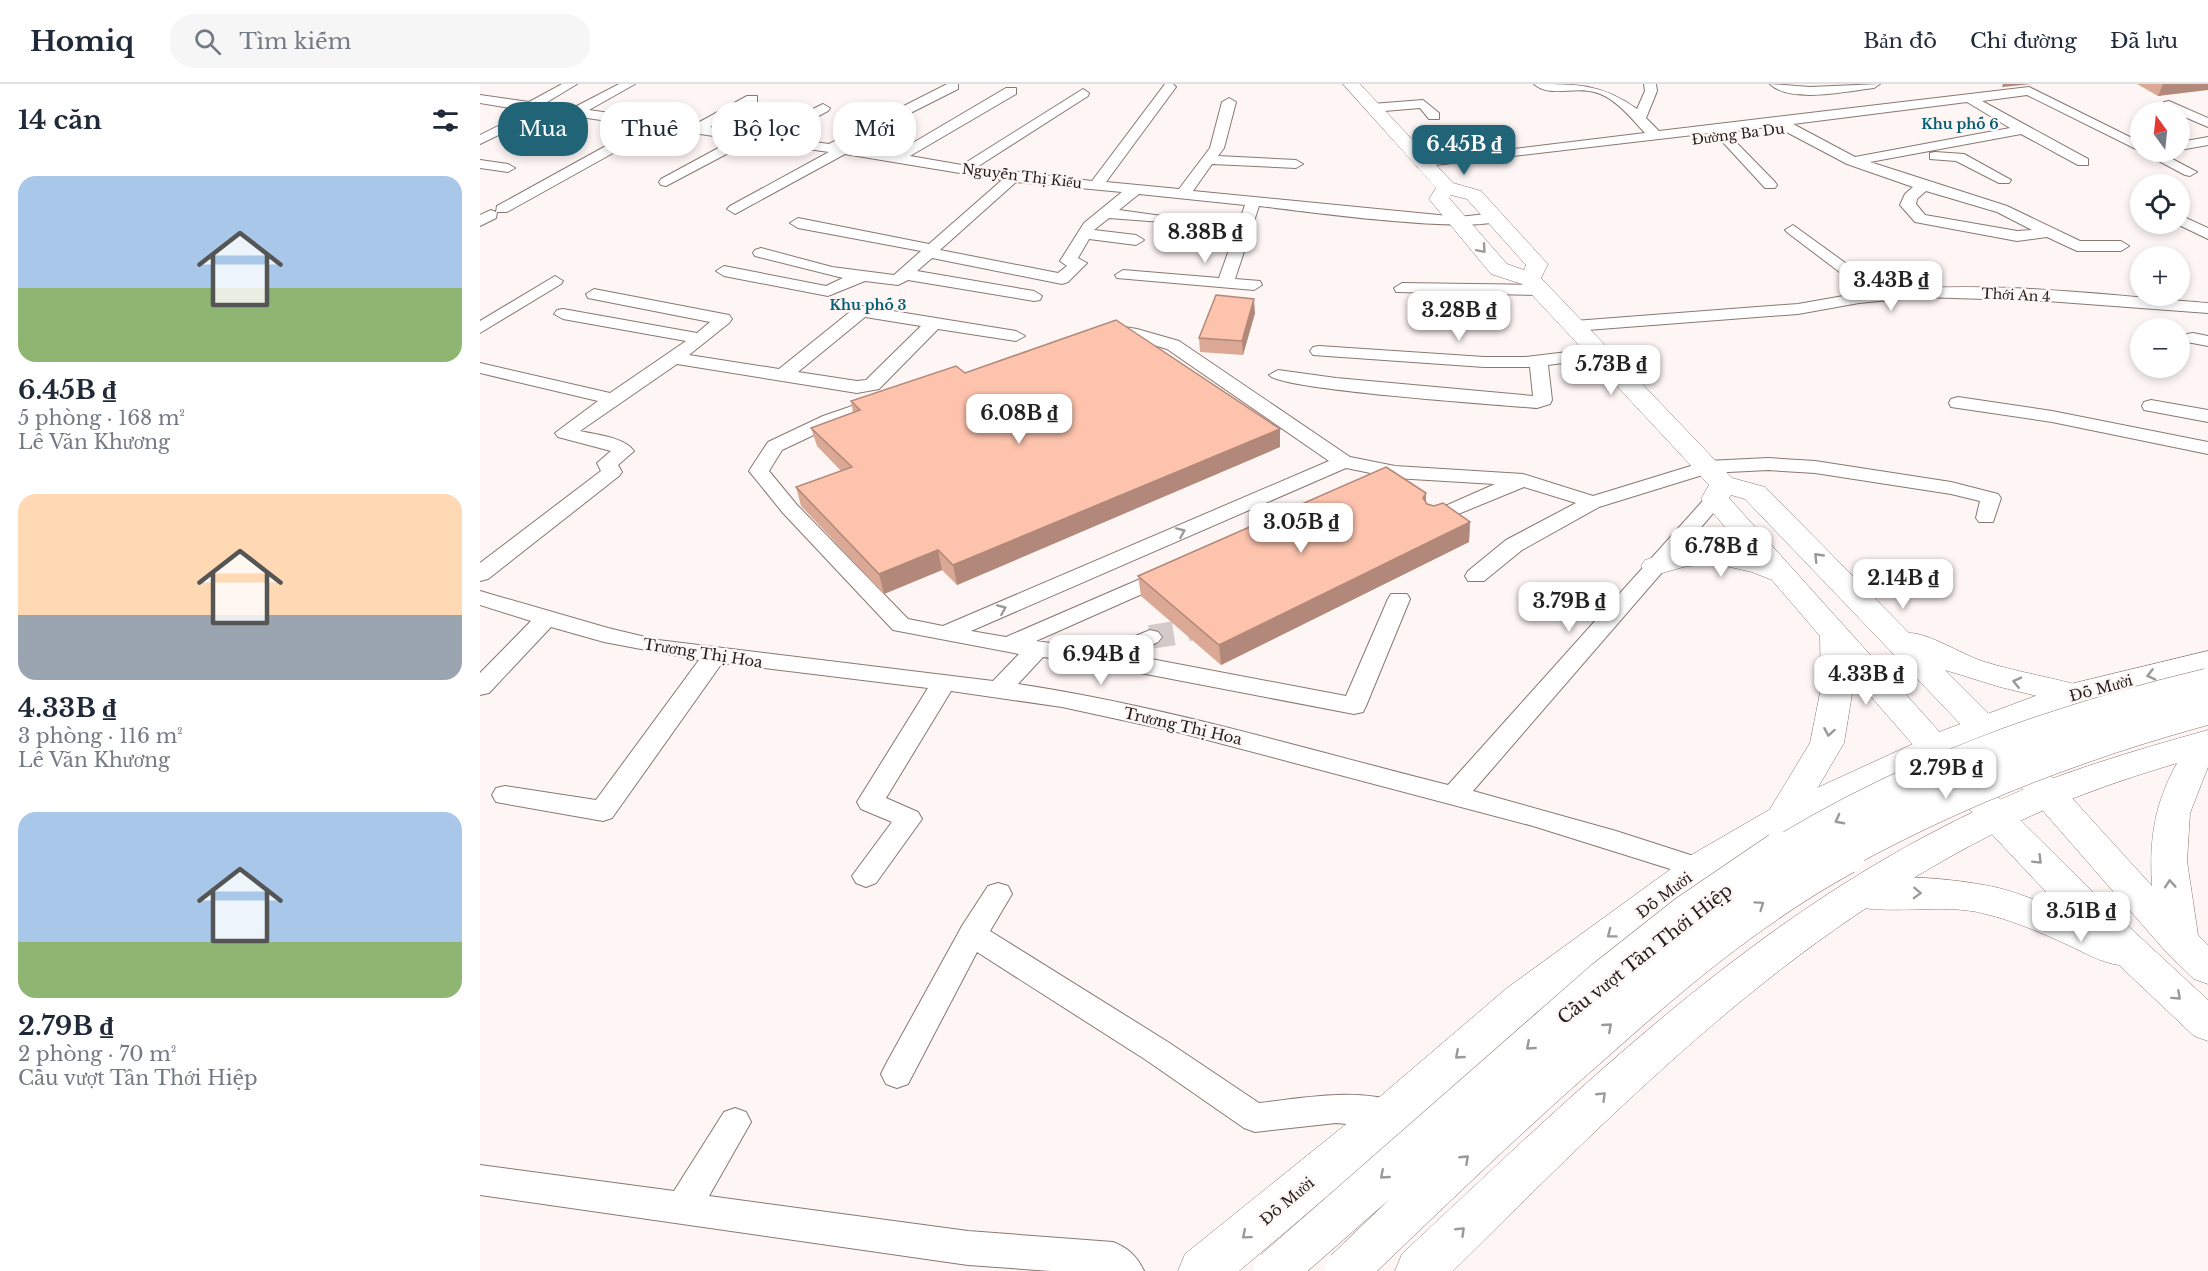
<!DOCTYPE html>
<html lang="vi">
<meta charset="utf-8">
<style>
body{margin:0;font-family:"Libre Baskerville",serif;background:#f6f6f7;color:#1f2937;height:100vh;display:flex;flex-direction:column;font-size:22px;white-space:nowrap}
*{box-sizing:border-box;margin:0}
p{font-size:20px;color:#747a83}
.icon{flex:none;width:33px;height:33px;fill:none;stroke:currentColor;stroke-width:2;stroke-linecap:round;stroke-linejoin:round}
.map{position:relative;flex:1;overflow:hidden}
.drawer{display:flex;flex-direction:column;background:#fff;width:480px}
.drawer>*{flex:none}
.banner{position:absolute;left:18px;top:18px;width:570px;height:54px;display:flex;gap:12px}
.needle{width:39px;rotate:345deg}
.buttons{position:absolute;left:1650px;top:18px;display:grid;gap:12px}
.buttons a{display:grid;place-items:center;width:60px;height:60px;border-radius:50%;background:#fff;box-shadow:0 3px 9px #0003;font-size:30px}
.price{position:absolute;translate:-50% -51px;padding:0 14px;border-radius:12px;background:#fff;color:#222;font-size:20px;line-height:39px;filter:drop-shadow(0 2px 3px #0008)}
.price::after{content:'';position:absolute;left:50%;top:36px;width:18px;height:14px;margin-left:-9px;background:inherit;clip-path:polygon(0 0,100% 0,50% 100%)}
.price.selected{background:#226477;color:#fff}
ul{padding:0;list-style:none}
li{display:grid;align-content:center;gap:12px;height:318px;padding:0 18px}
li span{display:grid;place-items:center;height:186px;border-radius:18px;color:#555}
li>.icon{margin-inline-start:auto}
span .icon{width:108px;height:108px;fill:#fffc;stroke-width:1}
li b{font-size:26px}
h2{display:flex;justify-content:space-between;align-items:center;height:72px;padding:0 18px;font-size:26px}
.chip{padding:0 21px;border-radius:24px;background:#fff;box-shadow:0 3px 9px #0003;font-size:21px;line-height:54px}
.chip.selected{background:#226477;color:#fff}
header{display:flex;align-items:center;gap:36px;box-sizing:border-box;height:84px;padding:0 30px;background:#fff;border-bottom:2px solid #e0e1e3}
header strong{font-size:28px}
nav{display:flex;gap:33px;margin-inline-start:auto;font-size:21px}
.search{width:420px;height:54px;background:#f6f6f7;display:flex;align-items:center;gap:15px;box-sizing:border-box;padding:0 21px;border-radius:24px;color:#747a83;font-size:22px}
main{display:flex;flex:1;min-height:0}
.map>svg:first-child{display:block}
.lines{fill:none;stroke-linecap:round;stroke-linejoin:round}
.minor-tunnel{stroke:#d2cbc9;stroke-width:24;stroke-dasharray:24 12;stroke-linecap:butt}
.minor-casing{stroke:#897872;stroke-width:2}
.major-casing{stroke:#897872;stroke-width:1}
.highway-casing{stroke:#897872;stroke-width:1}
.minor{fill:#fff;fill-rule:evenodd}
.major{fill:#fff;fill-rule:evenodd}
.highway{fill:#fff;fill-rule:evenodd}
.highway-bridge-far1-casing{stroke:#897872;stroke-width:34;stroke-linecap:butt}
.highway-bridge-casing{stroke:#897872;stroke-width:44;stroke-linecap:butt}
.highway-bridge-far1{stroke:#fff;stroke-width:33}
.highway-bridge{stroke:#fff;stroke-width:43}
.wall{fill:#daa895}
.shaded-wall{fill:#b18879}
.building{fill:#fdc3ad;stroke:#b18879;stroke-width:1.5}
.oneway{stroke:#9c9a98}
.labels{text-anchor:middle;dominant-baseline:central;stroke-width:5;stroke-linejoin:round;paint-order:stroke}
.far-neighbourhood-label{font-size:14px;font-weight:bold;fill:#065f74;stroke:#fef6f4}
.far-street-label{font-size:14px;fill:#241e1b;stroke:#fef6f4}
.street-label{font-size:15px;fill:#241e1b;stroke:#fef6f4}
.near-street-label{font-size:18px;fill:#241e1b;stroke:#fef6f4}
</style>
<header>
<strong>Homiq</strong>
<div class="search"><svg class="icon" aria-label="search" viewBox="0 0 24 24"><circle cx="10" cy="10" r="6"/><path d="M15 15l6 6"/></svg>Tìm kiếm</div>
<nav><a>Bản đồ</a><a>Chỉ đường</a><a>Đã lưu</a></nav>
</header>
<main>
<section class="drawer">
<h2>14 căn<svg class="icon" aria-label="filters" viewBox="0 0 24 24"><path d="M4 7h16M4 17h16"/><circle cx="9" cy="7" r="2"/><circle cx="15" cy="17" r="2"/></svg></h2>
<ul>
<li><span style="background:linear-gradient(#a9c7e8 60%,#8fb573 0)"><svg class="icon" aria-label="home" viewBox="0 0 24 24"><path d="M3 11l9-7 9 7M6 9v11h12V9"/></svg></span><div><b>6.45B ₫</b><p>5 phòng · 168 m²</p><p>Lê Văn Khương</p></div></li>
<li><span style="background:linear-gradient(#ffd9b3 65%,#9aa5b1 0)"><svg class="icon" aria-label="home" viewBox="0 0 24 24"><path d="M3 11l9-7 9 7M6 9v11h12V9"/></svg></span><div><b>4.33B ₫</b><p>3 phòng · 116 m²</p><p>Lê Văn Khương</p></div></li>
<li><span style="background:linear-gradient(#a9c7e8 70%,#8fb573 0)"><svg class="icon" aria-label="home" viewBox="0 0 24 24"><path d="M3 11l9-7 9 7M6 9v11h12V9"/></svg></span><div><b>2.79B ₫</b><p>2 phòng · 70 m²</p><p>Cầu vượt Tân Thới Hiệp</p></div></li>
</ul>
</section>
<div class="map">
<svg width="1728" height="1187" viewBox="0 0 1728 1187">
<rect width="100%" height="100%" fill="#fef6f4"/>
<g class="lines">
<path class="minor-tunnel" d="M670,553L702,548L731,535"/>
<defs>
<path id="minor" d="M82,0H97L64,20L93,24L139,0H155L109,26L214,41L267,12H277V18L230,43L283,50L343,20L350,24L348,27L299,53L349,60L467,0H478V5L365,62L414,70L526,4H536V10L430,72L482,81L603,5L609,9L608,12L497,83L612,97L685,0H693L696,3L626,98L699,105L730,64L742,18L749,14L756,18L744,64L738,72L816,76L823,80L816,84L732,80L713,107L979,133L1015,129L1023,134C1007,153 813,126 779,122L755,195L780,197L782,201L774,206L637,194L635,191L643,186L739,194L765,121L659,110L639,126L682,132L685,135L682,138L629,134L614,146L656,151L664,156L656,161L609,155L598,174L607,179L588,198L582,200L452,174L437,187L554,207L562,212L560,216L554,217L428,196L418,201L385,197L348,212L244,192L236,187L244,182L346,202L363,194L275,172L273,169L275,166L281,164L352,183L414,191L441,167L318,144L310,139L318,134L449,160L522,96L365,70L255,130L247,125L250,122L349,68L271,57L186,102L181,101L179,98L181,95L255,55L178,44L27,128H17L16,134L0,142V131L11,126L16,128L17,122L162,42L66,28L0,60V51L48,27L0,19V11L49,18ZM536,98L642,108L604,139L580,177L587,182L578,189L460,166Z
M1054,0C1098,0 1122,0 1157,25L1165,7L1164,0H1176L1177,7L1166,34L1179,47L1549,3L1660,58V67L1547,11L1502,17L1608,75V81H1598L1541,50L1390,78L1527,122L1600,157H1641L1649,162L1641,167H1597L1567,153L1537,157L1435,138L1420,121L1425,110L1433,103L1367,80L1295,42L1246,48L1295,98L1297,101L1295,104H1285L1239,54V48L938,83L936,80L943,76L1165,49C1151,34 1135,13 1114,8C1095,2 1069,14 1054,0ZM1487,18L1530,44L1375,73L1313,40ZM1446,107L1517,128L1552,146L1537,147L1445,131L1436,120L1437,115Z
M1290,0L1330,3L1400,0L1394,4C1368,7 1310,20 1290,0Z
M943,16L959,29V35H949L940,24L892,28L885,24L892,20Z
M1689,17L1728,34V43L1684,24V18Z
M1728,53V61L1700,66V58Z
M1455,68L1484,70L1531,96L1529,99H1519L1476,77L1450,75V69Z
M1662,68H1679L1717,88L1710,92L1705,91Z
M0,76L28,80L35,84L28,88L0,84Z
M1704,133L1728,144V155L1699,141L1700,135Z
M1313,141L1404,207C1511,196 1621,211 1728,219V229L1567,217L1441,213L1379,219L1318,230L1094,247L1085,242L1094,237L1318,220L1386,208L1308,149L1305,146Z
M75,192L83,197L81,200L0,249V237Z
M922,199L1060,201L1068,206L1060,211L916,208L914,204Z
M114,205L249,231L252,235L249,239L209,271L299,285L376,223L382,222L536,247L545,252L536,257L458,245L399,305L377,309L197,280L100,347C117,351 144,353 154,367L138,381L142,388L139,392L8,495L0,497V479L121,387L117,379L131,367L78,353L75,349L118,317L0,289V279L130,309L206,257L83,235L74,230L77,226L83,225L217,249L230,238L108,214L106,210ZM385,233L441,242L386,296L377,297L318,288Z
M626,240L657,245L699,257L870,373L915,382L1043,390L1113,412L1227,377L1288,374L1335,377L1471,398L1518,410L1521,414L1513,438H1499L1496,434L1500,417L1471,410L1335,389L1288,386L1229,389L1119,423L1042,466L1004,497H988L985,492L988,487L1026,456L1096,419L1044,403L954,440L947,438L944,434L947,430L1015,400L915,394L866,384L491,547L526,553L688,483L696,485L699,490L696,495L556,557L621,566L670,546L678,548L682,553L678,558L650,571L866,612L908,515L911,510H927L930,515L886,622L883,628L874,630L624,582L563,573L538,600C684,622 825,665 968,701L1228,411H1242L1245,415L1242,419L993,707L1136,747L1229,777L1233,784L1229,791L1219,794L1053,742L697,648L582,623L471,607L406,714L438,728L442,735L396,799L386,803L376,799L372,792L412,738L381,725L377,718L448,604L242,579L132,734L123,737L16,718L12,711L16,704L25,702L116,716L219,576L124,558L71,543L9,609L0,611V589L51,537L0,521V507L128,544L178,556L513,597L539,570L413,546L303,429L269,387L288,358L343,332L404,311L413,317L411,321L357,340L302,366L289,387L317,421L428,535L463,542L849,377L687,265L654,255L620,249L617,245Z
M1713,249L1728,252V262L1707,258L1704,254L1707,250Z
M839,262L1004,273H1046L1120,264L1129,269L1120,274L1068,281L1072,316L1070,320L1057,324C1024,321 799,306 789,291L798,286L856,294L1053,312L1050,283H1004L833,271L830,267L833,263Z
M1478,313L1572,327L1728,358V370L1572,338L1471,323L1469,319L1471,315Z
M1671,316L1728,326V338L1664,326L1662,322L1664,318Z
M518,799L528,802L532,810L510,847L688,958L779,1019C826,1014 878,1003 923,1020L928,1030L923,1040L912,1044L856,1039L775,1048L764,1044L666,976L497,868L428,1000L417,1004L406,1000L401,990L406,980L482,842L508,802Z
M255,1024L266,1028L271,1038L229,1112L488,1147L633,1158C648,1164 657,1172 664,1187H571L488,1181L0,1111V1081L194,1107L244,1028Z"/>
<path id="major" d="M863,0H880L973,99L1001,107L1064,176L1068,180L1061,194L1252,394L1285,403L1429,549C1449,549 1481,570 1502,577C1536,588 1571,593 1605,603L1610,610L1605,617L1594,621L1520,603L1465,586L1581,702L1672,802C1668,739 1680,702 1715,650L1728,647V683L1710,729L1707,777L1718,851L1728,861V900L1714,895L1687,869L1557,720L1265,415L1251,411L1249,414L1529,725L1634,829L1728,916V957L1714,952L1639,881C1622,879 1603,868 1588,861C1562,849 1534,837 1506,830C1463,818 1404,833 1365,820L1360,810L1365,800C1402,788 1466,794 1504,801C1531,805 1559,818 1584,827L1505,743L1372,591L1373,604L1364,659L1314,744L1302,748L1290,744L1284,735L1330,659L1341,604L1340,552L1292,496L1272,488L1237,480L1207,482L1175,491L1165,488L1161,482L1165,476C1200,465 1231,460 1267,468L1221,415L1229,401L1042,200L1011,190L949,115L956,104ZM971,111L987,115L1046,181L1044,186L1027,180L969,114Z"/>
<path id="highway" d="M1728,567V589L1603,619L1483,664L1315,744L1232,794L1057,928L928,1044L759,1187H698L705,1170L896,1016L1027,904L1206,774L1289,726L1459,648L1582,602Z
M1728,646V670C1661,689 1594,711 1531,741C1308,849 1146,1016 973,1187H915L922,1170C1103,1001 1277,828 1506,722C1577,689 1653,667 1728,646Z"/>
</defs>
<use href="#minor" class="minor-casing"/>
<use href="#major" class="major-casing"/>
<use href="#highway" class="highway-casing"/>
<use href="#minor" class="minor"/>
<use href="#major" class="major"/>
<use href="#highway" class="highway"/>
<defs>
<path id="highway-bridge-far1" d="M1299,770C1433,688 1576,637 1728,601
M1361,770C1478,705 1599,659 1728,624"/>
<path id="highway-bridge" d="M795,1187L1126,897L1207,833L1301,769
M866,1187C947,1109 1028,1031 1113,957C1191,887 1271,820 1364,769"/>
</defs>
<use href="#highway-bridge-far1" class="highway-bridge-far1-casing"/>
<use href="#highway-bridge" class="highway-bridge-casing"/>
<use href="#highway-bridge-far1" class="highway-bridge-far1"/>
<use href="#highway-bridge" class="highway-bridge"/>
</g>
<path class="wall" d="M1657,0H1728L1678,12Z
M775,229L763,271L720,268L719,254Z
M485,289L800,345V363L477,501L462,486L404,510L321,422L316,403L361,387L337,362L331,344L373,329L371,317Z
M946,409V418L947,420L990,438L989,458L741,581L661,512L658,492Z"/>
<path class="shaded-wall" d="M1523,0H1552L1522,3Z
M1683,0H1728V6L1678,12Z
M774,215L775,229L763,271L762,257Z
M800,345V363L477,501L473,481Z
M946,409L945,429L943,414Z
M990,438L989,458L741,581L739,561Z
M458,466L462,486L404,510L399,490Z"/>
<path class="building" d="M736,211L774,215L762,257L719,254Z
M636,236L800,345L473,481L458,466L399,490L316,403L372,383L331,344L380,326L371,317L476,282L485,289Z
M906,383L946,409L943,414L947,420L954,422L963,419L990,438L739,561L658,492Z"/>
<defs><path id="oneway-chevron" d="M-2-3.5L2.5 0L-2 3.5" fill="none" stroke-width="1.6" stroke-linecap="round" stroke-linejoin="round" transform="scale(1.5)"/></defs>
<g class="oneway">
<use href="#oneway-chevron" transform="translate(1002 165) rotate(49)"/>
<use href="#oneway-chevron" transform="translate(701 448) rotate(-23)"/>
<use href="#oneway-chevron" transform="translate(1338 473) rotate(-134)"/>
<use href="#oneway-chevron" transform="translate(522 525) rotate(-23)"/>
<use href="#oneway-chevron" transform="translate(1671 591) rotate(166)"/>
<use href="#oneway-chevron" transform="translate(1537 598) rotate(-167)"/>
<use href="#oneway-chevron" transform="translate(1349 648) rotate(100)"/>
<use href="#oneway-chevron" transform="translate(1359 736) rotate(152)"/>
<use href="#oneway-chevron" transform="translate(1558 776) rotate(45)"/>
<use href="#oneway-chevron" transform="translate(1690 800) rotate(-94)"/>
<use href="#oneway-chevron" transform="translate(1437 809) rotate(2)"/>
<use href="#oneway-chevron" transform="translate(1280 821) rotate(-35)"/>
<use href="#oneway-chevron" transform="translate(1131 850) rotate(143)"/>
<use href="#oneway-chevron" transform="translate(1697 912) rotate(42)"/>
<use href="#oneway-chevron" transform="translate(1128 943) rotate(-41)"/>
<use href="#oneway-chevron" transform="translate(1050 962) rotate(139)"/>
<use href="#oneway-chevron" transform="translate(979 971) rotate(139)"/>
<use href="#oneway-chevron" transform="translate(1122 1012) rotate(-44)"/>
<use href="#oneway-chevron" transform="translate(985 1075) rotate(-43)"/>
<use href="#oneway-chevron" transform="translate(904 1091) rotate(139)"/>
<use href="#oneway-chevron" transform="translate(981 1147) rotate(-44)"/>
<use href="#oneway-chevron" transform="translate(766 1151) rotate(140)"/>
</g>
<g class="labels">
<g class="far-neighbourhood-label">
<text x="1480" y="40">Khu phố 6</text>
<text x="388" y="221">Khu phố 3</text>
</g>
<g class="far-street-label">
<text transform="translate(1258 50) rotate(-7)">Đường Ba Du</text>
<text transform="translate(542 92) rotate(7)">Nguyễn Thị Kiểu</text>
<text transform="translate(1536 211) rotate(3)">Thới An 4</text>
</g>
<g class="street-label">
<text transform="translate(223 569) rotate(9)">Trương Thị Hoa</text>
<text transform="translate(1621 604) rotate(-15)">Đỗ Mười</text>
<text transform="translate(703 642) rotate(13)">Trương Thị Hoa</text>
<text transform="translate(1184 811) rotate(-37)">Đỗ Mười</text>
<text transform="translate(807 1117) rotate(-40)">Đỗ Mười</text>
</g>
<g class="near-street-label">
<text transform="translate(1165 870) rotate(-38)">Cầu vượt Tân Thới Hiệp</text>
</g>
</g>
</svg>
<div class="buttons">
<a><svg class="needle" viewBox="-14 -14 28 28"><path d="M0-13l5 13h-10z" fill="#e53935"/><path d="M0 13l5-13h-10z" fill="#747a83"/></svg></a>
<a><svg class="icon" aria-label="locate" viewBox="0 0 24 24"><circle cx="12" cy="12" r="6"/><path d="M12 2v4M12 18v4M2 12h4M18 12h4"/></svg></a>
<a>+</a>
<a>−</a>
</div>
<b class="price selected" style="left:984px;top:92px">6.45B ₫</b>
<b class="price" style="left:725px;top:180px">8.38B ₫</b>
<b class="price" style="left:1411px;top:228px">3.43B ₫</b>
<b class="price" style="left:979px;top:258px">3.28B ₫</b>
<b class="price" style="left:1131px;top:312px">5.73B ₫</b>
<b class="price" style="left:539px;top:361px">6.08B ₫</b>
<b class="price" style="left:821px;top:470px">3.05B ₫</b>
<b class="price" style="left:1241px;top:494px">6.78B ₫</b>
<b class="price" style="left:1423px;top:526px">2.14B ₫</b>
<b class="price" style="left:1089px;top:549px">3.79B ₫</b>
<b class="price" style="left:621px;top:602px">6.94B ₫</b>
<b class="price" style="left:1386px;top:622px">4.33B ₫</b>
<b class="price" style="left:1466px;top:716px">2.79B ₫</b>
<b class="price" style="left:1601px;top:859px">3.51B ₫</b>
<div class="banner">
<a class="chip selected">Mua</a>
<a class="chip">Thuê</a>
<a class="chip">Bộ lọc</a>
<a class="chip">Mới</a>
</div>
</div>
</main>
